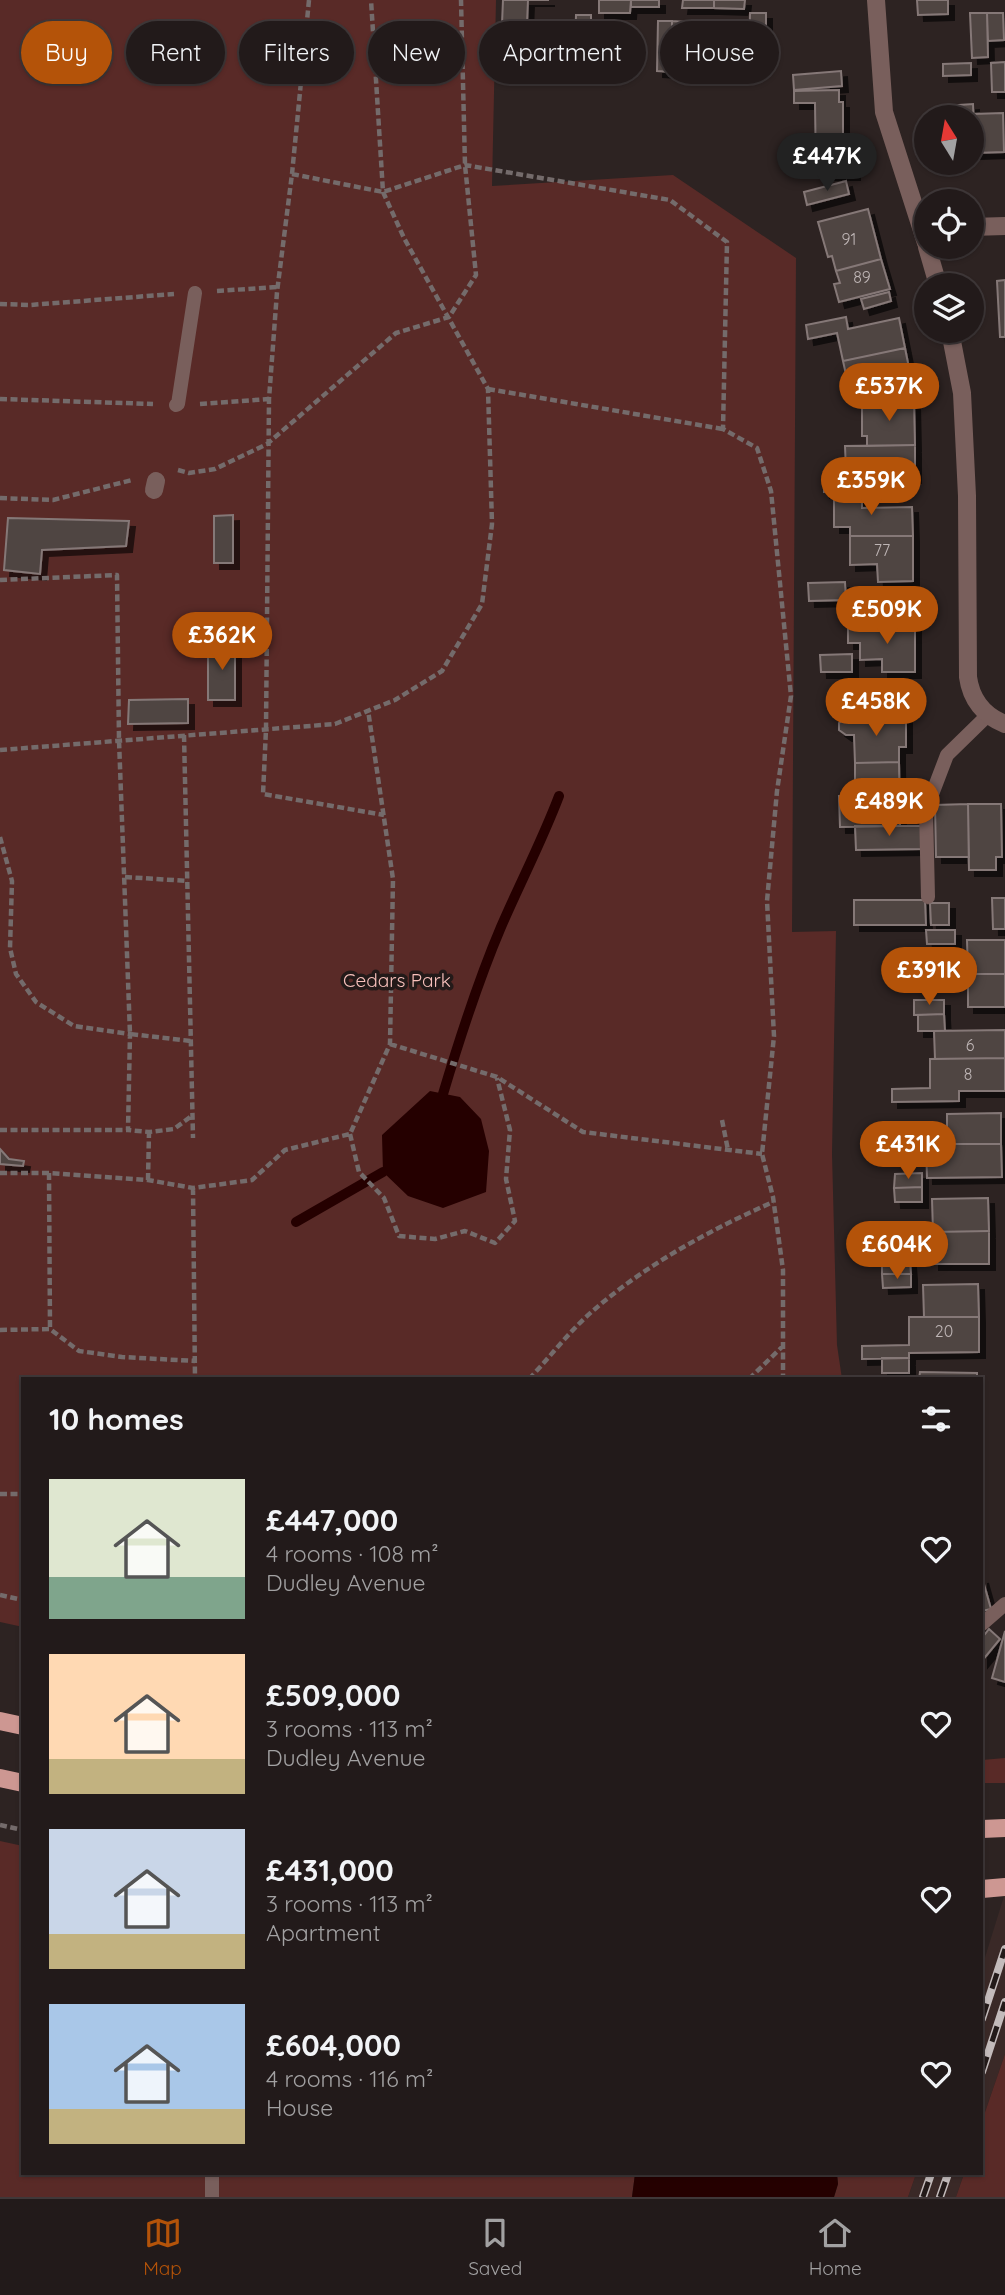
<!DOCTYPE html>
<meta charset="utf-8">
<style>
body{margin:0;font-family:Quicksand,sans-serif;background:#2e2727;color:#f1f3f6;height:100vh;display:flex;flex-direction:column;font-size:26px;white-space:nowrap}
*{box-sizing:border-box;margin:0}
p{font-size:23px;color:#a2a1a2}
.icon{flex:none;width:38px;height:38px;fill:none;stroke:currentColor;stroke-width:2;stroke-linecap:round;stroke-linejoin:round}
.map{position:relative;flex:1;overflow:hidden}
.drawer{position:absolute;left:21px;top:1377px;width:962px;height:798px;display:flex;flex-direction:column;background:#221a1a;border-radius:0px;box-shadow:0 2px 5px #0004,0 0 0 2px #3f3839}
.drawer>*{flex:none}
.guide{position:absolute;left:21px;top:21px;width:964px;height:63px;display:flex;gap:14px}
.needle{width:46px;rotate:349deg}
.controls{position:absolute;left:914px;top:105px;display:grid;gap:14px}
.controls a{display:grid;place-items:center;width:70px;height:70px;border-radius:50%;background:#221a1a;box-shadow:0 2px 5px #0004,0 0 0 2px #3f3839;font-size:35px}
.price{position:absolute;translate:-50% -60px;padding:0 16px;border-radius:24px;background:#b45309;color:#fff;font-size:23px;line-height:46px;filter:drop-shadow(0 2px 4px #0008)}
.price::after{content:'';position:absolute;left:50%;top:42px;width:21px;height:16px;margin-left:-10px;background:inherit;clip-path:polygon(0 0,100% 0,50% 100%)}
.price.on{background:#222;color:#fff}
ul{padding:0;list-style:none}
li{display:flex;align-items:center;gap:21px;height:175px;padding:0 28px}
li span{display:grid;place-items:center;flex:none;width:196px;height:140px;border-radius:0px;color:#555}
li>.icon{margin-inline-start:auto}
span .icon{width:84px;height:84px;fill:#fffc;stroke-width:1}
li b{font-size:30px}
h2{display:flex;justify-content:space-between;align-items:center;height:84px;padding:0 28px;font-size:30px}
.pill{padding:0 24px;border-radius:32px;background:#221a1a;box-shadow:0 2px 5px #0004,0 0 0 2px #3f3839;font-size:24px;line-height:63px}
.pill.on{background:#b45309;color:#fff}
.menu{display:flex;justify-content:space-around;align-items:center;height:98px;border-top:2px solid #3f3839;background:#221a1a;font-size:19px;color:#a2a1a2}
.menu a{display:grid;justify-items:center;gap:4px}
.menu .on{color:#b45309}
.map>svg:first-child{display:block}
.built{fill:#3a2927}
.green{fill:#592a27}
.water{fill:#250000}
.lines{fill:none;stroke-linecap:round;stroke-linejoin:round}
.stream{stroke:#250000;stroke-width:10}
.building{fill:#4f4442;stroke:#857877;stroke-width:2;filter:url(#shadow)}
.path{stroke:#746b6b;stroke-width:4.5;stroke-dasharray:7 3.5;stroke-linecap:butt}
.service{stroke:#795f5c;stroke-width:14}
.pedestrian{stroke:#795f5c;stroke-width:18}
.minor{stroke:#795f5c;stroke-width:18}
.primary{stroke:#cd9792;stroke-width:18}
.rail-casing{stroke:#c3bbbb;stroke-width:8}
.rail{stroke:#231a19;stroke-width:5;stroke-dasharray:16;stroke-linecap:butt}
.labels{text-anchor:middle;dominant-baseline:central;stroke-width:7;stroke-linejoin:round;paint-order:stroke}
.number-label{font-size:16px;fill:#beb5b5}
.park-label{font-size:19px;fill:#f9c1bc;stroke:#231a19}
</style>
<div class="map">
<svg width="1005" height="2197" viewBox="0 0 1005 2197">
<defs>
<filter id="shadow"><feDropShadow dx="6" dy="6" stdDeviation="0" flood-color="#0009"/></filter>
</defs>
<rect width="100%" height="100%" fill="#2d2322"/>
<path class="built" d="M1005,1893V2054L982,2121V1967Z
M916,2174H964L956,2197H908Z"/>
<path class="green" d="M0,0H496L492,186L673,175L796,258L792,932L836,931L832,1154L837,1345L842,1379H23V1627L0,1622Z
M1005,1758V1783H982V1760Z
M0,1841L23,1846V2174H635L632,2197H0Z
M1005,2054V2197H956L964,2174H982V2121Z
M837,2174H916L908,2197H834L838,2184Z"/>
<path class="water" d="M430,1091L460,1097L481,1119L489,1151L486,1192L443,1208L408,1196L383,1172L382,1135Z
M635,2174H837L838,2184L834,2197H632Z"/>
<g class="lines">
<path class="stream" d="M443,1094C460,1037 478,981 501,927C520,883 542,841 559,796
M296,1222L383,1172"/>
</g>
<path class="building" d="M503,0H549H528L527,24H502Z
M599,0H631L630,13H599Z
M631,0H659V7H631Z
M683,0H714V8H682Z
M714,0H745L744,9L714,8Z
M917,0H948V14L918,15Z
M750,13H766V58H749Z
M970,13H987L988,57L972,58Z
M987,13H1003L1004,40L988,41Z
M576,15H591V50H575Z
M658,21H672V72L657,71Z
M672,21L686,22L685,59H672Z
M591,25L608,26V73L590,72Z
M732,26L749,27V70H732Z
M1005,62V92H992L991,63Z
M971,63V75L943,76V64Z
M841,71L842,86L794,90L793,75Z
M839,90V102H843V151H854V174H816L815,103H794V91Z
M973,104L975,153H971V117H944V106Z
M1003,113L1004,152L975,153L973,114Z
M846,181L849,194L807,205L804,192Z
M868,209L881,259L836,271L832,256L828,257L818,222Z
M881,259L890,289L839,302L834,284L840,283L836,271Z
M1005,280V337H1000L997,281Z
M889,292L891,301L864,309L861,299Z
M846,317L848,329L899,318L905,348L843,361L837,333L808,339L806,325Z
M905,348L914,393L859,397L855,377L847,379L843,361Z
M914,400L915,445L867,446V436H862V403Z
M915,445V477H863L862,471H846L845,446Z
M854,476V491L824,492V477Z
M834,491H862V508L912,507L913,536H850V527H834Z
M233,515V563H214V516Z
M8,518L129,521L126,546L42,550L40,574L4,570Z
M850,536H913V581L878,582L877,564L850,565Z
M845,582L846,600L809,601L808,583Z
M914,597L915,627H848V598Z
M848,627H915V672H882V659L860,660V643H848Z
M208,644H235V700H208Z
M852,654V672H821L820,655Z
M854,686H905L906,717H854Z
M188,699V723L128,724L129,700Z
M906,717V747H899V762L855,763L854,735H846L839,730V723L846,718Z
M899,762L900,826L840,827L839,796H855V763Z
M968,804L969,857H936L935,805Z
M968,804H1001L1002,857H996V870H969Z
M855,826H922V849L856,850Z
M992,898H1005V929H993Z
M854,900H925L926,925H854Z
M930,903H949V925H931Z
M926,930H955V944H927Z
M967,940H1005V974H968Z
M968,974H1005V1007H968Z
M914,1000H944V1014L914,1015Z
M944,1014L945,1031H918V1015Z
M1005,1030V1058L935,1059L934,1031Z
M1005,1058V1091H959V1101L892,1102V1089L930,1088V1059Z
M1001,1113V1144H947V1114Z
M947,1144H1001L1002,1177L927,1178L926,1145Z
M0,1149L9,1159L24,1161L23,1166L0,1164Z
M922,1173V1187L894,1188L895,1174Z
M922,1187V1202H895L894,1188Z
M988,1198L989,1231L933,1232L932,1199Z
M989,1231V1264H933V1232Z
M882,1261H910L911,1274H882Z
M882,1274H911V1287L883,1288Z
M978,1284L979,1317H924L923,1285Z
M909,1317H979V1352L909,1353V1358L862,1359V1346L909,1345Z
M882,1358H909V1373H882Z
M920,1372L977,1373V1379H919Z
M982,1577L991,1609L982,1611Z
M989,1629L1000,1639L982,1661V1638Z
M1005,1631V1682L992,1678Z"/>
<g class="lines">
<path class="path" d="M309,0L292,174L277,292L269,399L266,729L263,794L384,815
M292,174L383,192L465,165L670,200L727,242L723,429L757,448L771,491L791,696L777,791L767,901L774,1036L762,1154L773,1197L783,1270V1379
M217,291L278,287
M0,304L30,305L174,294
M488,389L723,429
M0,399L153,404
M200,404L269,399
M178,470L189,473L215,469L267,444L396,333L449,317L476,275L465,165L461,0
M0,498L53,500L132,480
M0,580L117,575L119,740L130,1034L191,1041
M184,735L193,1138
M0,750L335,724L395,700L442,671L482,604L492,524L488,389L404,238L383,192L371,0
M0,837L12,881L10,948L16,974L36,1002L74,1026L130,1034L128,1130L149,1132L174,1129L193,1115
M125,877L188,881
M390,1044L497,1077L583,1132L762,1154
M722,1120L728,1150
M0,1130H128
M350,1134L359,1172L384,1198L399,1236L435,1239L465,1231L495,1243L515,1221L506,1179L510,1130L497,1078
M0,1173H49L148,1180L193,1188L252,1180L285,1150L350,1134L390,1044L393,879L368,710
M49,1173L50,1329
M148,1180L149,1132
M193,1188L195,1379
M0,1330L50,1329L79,1351L122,1357L195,1361
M529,1379C551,1356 571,1329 595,1309C647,1264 710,1230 773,1202
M749,1379L783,1346
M0,1494H23
M0,1595L23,1600
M0,1825L23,1830"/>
<path class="service" d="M176,405L178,404L195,293
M928,897L926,810L947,755L988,715
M982,1624L1005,1604
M212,2197V2174"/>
<path class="pedestrian" d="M154,490L156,481"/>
<path class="minor" d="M876,0L884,112L926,243
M971,227L1005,226
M927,247L938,285
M950,331L962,393L967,496L968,677C971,699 984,716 1005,724"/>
<path class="primary" d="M0,1721L23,1726
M0,1778L23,1783
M982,1829L1005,1828
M982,1889L1005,1887"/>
<defs>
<path id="rail" d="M982,2019L1005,1949
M982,2072L1005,2002
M923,2197L931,2174
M940,2197L948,2174"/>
</defs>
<use href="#rail" class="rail-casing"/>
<use href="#rail" class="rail"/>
</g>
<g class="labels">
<g class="number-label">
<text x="849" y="239">91</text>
<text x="862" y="277">89</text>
<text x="882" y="550">77</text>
<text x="970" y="1045">6</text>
<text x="968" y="1074">8</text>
<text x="944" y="1331">20</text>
</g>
<g class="park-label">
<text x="397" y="980">Cedars Park</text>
</g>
</g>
</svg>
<div class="controls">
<a><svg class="needle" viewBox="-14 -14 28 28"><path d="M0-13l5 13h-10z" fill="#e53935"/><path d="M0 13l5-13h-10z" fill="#a2a1a2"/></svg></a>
<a><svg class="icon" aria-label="locate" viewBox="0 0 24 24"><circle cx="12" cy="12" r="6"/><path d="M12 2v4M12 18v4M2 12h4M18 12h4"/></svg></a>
<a><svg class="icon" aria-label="layers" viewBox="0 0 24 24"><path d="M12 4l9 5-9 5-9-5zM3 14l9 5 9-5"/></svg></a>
</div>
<b class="price on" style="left:827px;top:193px">£447K</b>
<b class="price" style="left:889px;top:423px">£537K</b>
<b class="price" style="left:871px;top:517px">£359K</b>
<b class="price" style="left:887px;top:646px">£509K</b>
<b class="price" style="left:222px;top:672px">£362K</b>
<b class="price" style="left:876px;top:738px">£458K</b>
<b class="price" style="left:889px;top:838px">£489K</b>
<b class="price" style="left:929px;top:1007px">£391K</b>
<b class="price" style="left:908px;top:1181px">£431K</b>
<b class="price" style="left:897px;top:1281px">£604K</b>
<div class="guide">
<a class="pill on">Buy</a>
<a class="pill">Rent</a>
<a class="pill">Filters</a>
<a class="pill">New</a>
<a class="pill">Apartment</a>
<a class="pill">House</a>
</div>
<section class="drawer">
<h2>10 homes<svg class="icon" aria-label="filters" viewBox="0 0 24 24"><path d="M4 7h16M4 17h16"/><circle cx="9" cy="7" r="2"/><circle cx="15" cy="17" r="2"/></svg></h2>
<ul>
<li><span style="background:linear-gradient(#dfe7d0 70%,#7fa58c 0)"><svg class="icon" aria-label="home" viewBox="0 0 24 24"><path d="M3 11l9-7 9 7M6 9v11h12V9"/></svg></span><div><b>£447,000</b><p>4 rooms · 108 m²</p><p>Dudley Avenue</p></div><svg class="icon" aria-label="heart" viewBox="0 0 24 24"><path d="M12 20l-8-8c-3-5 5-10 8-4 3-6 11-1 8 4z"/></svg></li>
<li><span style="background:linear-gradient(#ffd9b3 75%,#c2b280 0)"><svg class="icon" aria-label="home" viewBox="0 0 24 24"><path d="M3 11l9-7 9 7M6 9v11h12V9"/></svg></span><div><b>£509,000</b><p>3 rooms · 113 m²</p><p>Dudley Avenue</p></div><svg class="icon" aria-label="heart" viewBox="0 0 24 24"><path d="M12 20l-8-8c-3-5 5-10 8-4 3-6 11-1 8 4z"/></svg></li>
<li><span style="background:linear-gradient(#c9d6e8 75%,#c2b280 0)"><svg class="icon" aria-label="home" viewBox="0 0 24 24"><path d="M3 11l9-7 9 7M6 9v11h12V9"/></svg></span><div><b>£431,000</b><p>3 rooms · 113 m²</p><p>Apartment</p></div><svg class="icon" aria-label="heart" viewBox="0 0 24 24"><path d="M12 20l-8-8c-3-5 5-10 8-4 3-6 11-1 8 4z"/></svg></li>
<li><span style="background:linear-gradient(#a9c7e8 75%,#c2b280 0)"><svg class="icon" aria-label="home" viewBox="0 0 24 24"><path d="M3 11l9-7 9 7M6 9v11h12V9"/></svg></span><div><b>£604,000</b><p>4 rooms · 116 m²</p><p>House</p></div><svg class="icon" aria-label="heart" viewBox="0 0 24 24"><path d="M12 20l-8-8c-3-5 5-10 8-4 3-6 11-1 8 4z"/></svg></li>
</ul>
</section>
</div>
<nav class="menu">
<a class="on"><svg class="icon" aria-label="map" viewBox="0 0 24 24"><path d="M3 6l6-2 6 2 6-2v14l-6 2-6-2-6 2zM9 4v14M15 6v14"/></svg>Map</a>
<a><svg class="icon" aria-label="saved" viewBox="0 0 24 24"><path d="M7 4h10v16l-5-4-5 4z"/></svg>Saved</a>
<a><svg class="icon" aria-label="home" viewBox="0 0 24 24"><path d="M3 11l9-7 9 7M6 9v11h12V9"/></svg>Home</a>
</nav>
